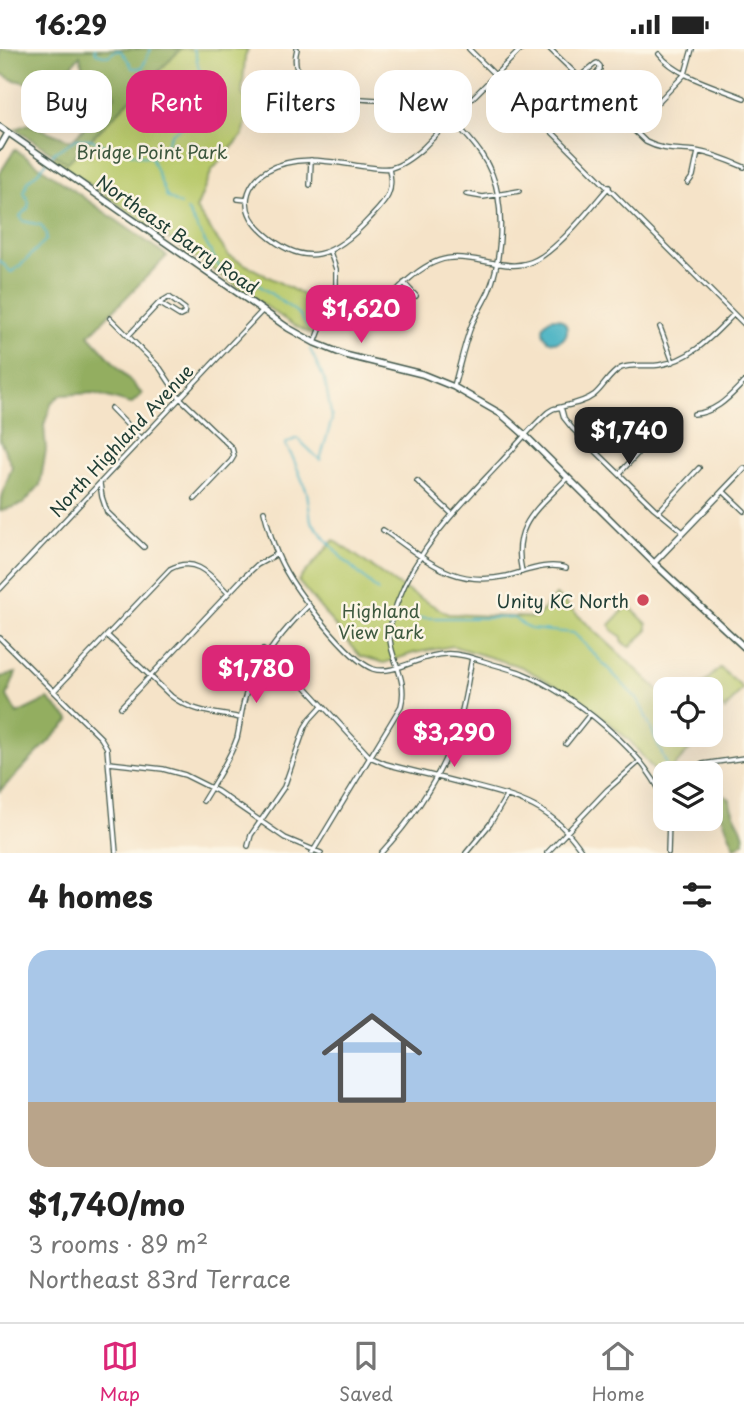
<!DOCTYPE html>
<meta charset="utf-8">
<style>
body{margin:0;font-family:"Playpen Sans",sans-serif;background:#f6f6f6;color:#222;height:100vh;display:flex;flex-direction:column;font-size:26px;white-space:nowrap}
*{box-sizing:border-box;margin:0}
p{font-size:23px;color:#767676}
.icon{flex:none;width:38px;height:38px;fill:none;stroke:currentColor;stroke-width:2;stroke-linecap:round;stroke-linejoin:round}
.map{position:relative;height:804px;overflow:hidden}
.side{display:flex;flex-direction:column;background:#fff;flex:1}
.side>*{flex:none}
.banner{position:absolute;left:21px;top:21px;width:704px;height:63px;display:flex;gap:14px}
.fabs{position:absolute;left:653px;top:628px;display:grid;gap:14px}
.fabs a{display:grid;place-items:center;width:70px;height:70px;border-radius:14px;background:#fff;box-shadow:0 7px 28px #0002;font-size:35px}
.price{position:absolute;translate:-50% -60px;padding:0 16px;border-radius:14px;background:#db2777;color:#fff;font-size:23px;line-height:46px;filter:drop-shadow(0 2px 4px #0008)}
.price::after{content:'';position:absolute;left:50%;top:42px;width:21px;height:16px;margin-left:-10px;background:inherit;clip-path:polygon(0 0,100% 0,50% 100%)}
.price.current{background:#222;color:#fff}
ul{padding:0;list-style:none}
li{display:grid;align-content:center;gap:14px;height:371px;padding:0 28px}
li span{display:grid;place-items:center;height:217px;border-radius:21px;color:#555}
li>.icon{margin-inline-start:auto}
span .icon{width:126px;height:126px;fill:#fffc;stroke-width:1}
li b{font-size:30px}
h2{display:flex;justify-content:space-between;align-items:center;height:84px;padding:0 28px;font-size:30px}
.tag{padding:0 24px;border-radius:21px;background:#fff;box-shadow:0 7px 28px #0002;font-size:24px;line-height:63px}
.tag.current{background:#db2777;color:#fff}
.status{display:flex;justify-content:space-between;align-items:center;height:49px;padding:0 35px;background:#fff;direction:ltr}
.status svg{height:19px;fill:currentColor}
.menu{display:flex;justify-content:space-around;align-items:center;height:98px;border-top:2px solid #e0e0e0;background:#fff;font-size:19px;color:#767676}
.menu a{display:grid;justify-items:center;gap:4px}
.menu .current{color:#db2777}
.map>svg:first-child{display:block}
.green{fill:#baca6d;stroke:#6c8450;stroke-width:2}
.forest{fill:#93ae60;stroke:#59764a;stroke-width:2}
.water{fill:#45b1c2;stroke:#32777b;stroke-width:2}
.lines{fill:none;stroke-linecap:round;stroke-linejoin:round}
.stream{stroke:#45b1c2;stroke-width:2}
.minor-casing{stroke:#3f564a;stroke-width:6}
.tertiary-casing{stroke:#3f564a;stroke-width:7}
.secondary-casing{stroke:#3f564a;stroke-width:8}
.minor{stroke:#fff;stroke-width:3.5}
.tertiary{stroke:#fff;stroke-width:4.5}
.secondary{stroke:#fff;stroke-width:5}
.poi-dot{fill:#d1495b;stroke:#fcf5e5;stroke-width:2.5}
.labels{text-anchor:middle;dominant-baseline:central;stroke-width:5;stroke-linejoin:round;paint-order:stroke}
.park-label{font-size:18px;fill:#3e593f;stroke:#fcf5e5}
.street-label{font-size:18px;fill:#1f3d34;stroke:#fcf5e5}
.poi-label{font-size:18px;fill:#1f3d34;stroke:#fcf5e5;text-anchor:end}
</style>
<div class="status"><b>16:29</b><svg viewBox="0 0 49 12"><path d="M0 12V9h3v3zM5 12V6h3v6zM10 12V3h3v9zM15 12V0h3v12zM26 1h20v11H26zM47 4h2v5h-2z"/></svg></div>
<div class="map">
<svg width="744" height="804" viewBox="0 0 744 804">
<rect width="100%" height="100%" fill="#fcf5e5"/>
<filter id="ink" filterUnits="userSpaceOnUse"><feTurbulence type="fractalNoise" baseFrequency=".0143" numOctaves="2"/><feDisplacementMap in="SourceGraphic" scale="14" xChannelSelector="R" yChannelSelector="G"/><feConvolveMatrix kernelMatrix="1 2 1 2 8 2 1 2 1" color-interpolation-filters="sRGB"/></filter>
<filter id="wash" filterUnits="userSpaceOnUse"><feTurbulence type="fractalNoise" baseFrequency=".00686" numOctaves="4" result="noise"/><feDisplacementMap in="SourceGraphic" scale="28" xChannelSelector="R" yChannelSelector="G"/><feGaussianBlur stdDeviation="1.57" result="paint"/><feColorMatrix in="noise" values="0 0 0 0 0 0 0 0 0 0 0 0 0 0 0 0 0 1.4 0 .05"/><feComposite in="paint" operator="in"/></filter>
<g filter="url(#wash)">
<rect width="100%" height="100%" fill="#f5e3c8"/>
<path class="green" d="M85,0H248L245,8L242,45L250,57L243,86L212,121L196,160L229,207L324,257L313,286L293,276L53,110L123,39Z
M334,491L396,535L448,565L536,569L556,546L665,647V686H703L668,724H665V727L662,731L631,693L584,652L522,618L453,597L414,604L384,614L360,607L298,532Z
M628,556L647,575V582L630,598L622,594V588L612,581L610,576Z
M720,619L743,639L725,661L711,649L710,640L698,639Z"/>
<path class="forest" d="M0,0H181L67,114L16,80L28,75L72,92L115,47L112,40L83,21L80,6L71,18L45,39L11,30L0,24Z
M15,100L167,207L89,286L142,345L131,355L93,344L61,346L52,353L44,376L46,401L40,436L23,455L0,462C0,447 8,431 12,417L0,391V124Z
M16,624L7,647L17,665L48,650L70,671L0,742V628Z
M719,743L730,750C730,767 744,774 744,793L735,799L714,748Z"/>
<path class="water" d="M543 281a12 12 0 1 1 24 0a12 12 0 1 1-24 0Z"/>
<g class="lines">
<path class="stream" d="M95,0L96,4L108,7L115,2H121L130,14L132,19H142L151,0
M151,108L167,148L180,156
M187,161L221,221L245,226L299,265L308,279
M0,212L11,223C22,218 35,200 46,191V184L41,176L23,172L20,167L28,159L29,153L24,144L28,132L40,121L55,103L76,90H90L109,99L147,108L163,101L172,84L184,77L197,74L209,64L217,50L199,20L195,3L193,0
M310,300L325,332L332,370L320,411L297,389L285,395L293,409L307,443L311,472L341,508L378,542
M410,569H513L530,580L574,584L639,652L667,716"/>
</g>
</g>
<g filter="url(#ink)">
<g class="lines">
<defs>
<path id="minor" d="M297,0C285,44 348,50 378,51C395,52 415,48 431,55C439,58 445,65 452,71C474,93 493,115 498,147C503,175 500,215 489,242C484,253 477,264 472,275C464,295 460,316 454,337
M469,0L744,275
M550,0L646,93C663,102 678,100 696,102C713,105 728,111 744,118
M659,5C677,28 718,38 744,49
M579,28L595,15L597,14L600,17V20L588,36
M284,32L298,25
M631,81L685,25L692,0
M389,120C395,145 385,153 369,170C335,207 306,221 264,184C255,176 247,166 247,153C247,140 256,128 266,122C295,105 328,112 360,117C370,118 382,121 391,119C403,116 414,107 423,99L521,0
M688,134L693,127L698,103
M310,136L311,111
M466,145L483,148L519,142
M238,150L247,151
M404,234L416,247
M381,263C388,250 397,240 409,230C440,203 456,207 494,214C507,216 518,218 531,213C556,204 590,159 609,138
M110,269L160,319L180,349L232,399L234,407L231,412L195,450
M660,278L673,313
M128,287L159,254L169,248L185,260L184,265L180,267L159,254
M315,294L336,239V220L330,203
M561,358L564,369L572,379L654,459L683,483
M111,359L141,390
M694,365C717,363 729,348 744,333
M619,425L637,405L639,397
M417,432L452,465
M100,435L102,448L107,463L144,498
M723,442L744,462
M264,462C269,481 274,500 283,517C296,542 348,611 373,620C394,627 422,605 445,605C459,604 473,609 486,613C498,617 511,620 522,624C571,644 647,703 665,754
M659,462L699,419
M383,481C427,510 451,539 507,527C527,522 547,513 566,519
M522,523C511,475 538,460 568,428
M0,540L263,261
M107,586L171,647C191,663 216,664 241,669
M0,589L101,689L107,699L116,804
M263,601L290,621L370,708L386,715C412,722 439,728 465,735C516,748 553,756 583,804
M54,642L170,520C196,506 211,527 228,544
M121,658L241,531L257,516L277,505
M460,670L495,679L504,686
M566,695L590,665
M109,714L163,720L185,726L217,742L285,789L321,804
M683,724L703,715L744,709
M203,752C215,732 230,710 237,689C241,673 241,656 248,640C259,612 287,577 309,556
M248,797L251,786L284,738L305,678L310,670L322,657
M312,804L401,657C409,627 387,608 390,580C391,571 394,563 397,554C418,498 460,456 500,414C516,397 531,378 548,363L553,360C566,356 582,355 594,346C604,338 609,325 621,319C633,314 646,318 659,316C692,311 712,287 734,265
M381,804C416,766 444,724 459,673C465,653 468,630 472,609
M466,804L490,775L507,746
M547,804L607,741L640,712
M668,804L669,770"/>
<path id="tertiary" d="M654,514L744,420"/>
<path id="secondary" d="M0,78L288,279L315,294L345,306L422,325L454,338L501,365L526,387L654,514L744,598
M0,98L8,84"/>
</defs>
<use href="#minor" class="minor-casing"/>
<use href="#tertiary" class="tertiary-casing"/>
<use href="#secondary" class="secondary-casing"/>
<use href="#minor" class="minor"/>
<use href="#tertiary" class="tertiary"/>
<use href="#secondary" class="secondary"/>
</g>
</g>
<circle class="poi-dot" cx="643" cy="551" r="7"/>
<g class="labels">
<g class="park-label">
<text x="152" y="102">Bridge Point Park</text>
<text x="381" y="561">Highland<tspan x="381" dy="21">View Park</tspan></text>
</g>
<g class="street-label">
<text transform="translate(178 185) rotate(35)">Northeast Barry Road</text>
<text transform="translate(121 391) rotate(-47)">North Highland Avenue</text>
</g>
<g class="poi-label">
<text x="629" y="551">Unity KC North</text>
</g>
</g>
</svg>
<div class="fabs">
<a><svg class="icon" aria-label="locate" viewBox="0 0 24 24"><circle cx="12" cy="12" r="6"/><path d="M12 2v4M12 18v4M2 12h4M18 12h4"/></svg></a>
<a><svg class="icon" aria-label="layers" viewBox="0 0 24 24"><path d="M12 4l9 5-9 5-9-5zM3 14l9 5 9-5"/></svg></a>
</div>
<b class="price" style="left:361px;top:296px">$1,620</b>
<b class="price current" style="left:629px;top:418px">$1,740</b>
<b class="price" style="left:256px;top:656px">$1,780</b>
<b class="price" style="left:454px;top:720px">$3,290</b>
<div class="banner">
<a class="tag">Buy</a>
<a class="tag current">Rent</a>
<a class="tag">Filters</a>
<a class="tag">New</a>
<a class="tag">Apartment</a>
</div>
</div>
<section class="side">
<h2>4 homes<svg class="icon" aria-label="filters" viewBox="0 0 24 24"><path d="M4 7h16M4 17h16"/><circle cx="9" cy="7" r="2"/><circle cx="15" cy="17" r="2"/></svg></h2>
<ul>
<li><span style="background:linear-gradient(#a9c7e8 70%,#b9a48a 0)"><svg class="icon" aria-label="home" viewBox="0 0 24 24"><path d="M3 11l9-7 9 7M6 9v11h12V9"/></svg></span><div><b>$1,740/mo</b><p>3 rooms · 89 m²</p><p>Northeast 83rd Terrace</p></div></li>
</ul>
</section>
<nav class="menu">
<a class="current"><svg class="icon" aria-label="map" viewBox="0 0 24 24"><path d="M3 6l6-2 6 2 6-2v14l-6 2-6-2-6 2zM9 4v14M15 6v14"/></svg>Map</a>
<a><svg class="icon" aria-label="saved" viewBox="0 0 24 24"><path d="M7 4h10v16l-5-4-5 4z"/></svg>Saved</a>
<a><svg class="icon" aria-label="home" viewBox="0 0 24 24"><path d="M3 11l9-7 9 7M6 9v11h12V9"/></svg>Home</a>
</nav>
